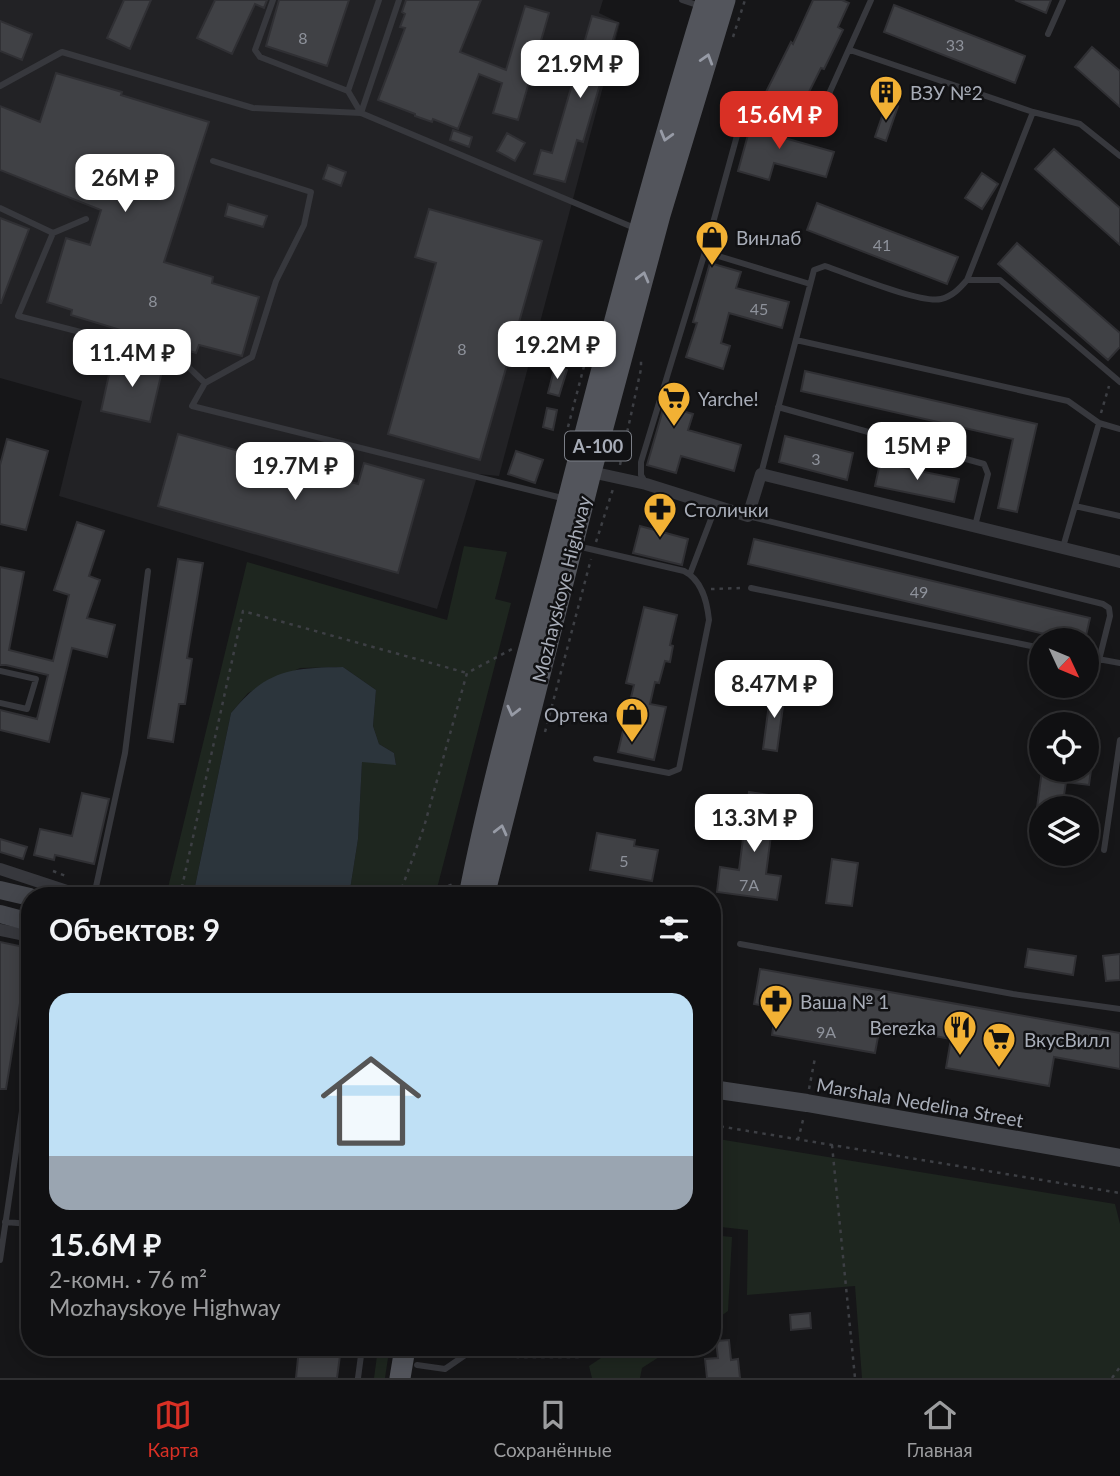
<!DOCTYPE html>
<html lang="ru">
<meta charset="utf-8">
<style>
body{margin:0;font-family:Lato,sans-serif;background:#19191b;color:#f1f3f6;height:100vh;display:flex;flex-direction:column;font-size:26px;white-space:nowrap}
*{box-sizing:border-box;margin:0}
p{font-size:23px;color:#9c9d9f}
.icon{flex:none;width:38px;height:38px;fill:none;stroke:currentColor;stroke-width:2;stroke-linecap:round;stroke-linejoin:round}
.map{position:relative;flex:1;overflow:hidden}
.panel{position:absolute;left:21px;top:887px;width:700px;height:469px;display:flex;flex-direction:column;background:#101012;border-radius:28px;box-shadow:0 4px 18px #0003,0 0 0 2px #303032}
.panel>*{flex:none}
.needle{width:46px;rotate:134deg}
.controls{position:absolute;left:1029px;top:628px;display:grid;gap:14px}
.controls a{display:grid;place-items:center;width:70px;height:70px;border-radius:50%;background:#101012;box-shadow:0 4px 18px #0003,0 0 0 2px #303032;font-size:35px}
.price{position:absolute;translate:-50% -60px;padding:0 16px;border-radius:14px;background:#fff;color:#222;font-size:23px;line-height:46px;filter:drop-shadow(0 2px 4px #0008)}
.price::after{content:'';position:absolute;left:50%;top:42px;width:21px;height:16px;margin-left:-10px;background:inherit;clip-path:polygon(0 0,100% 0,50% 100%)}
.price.active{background:#d93025;color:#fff}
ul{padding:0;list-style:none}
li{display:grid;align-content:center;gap:14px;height:371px;padding:0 28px}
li+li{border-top:2px solid #303032}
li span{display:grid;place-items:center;height:217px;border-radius:21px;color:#555}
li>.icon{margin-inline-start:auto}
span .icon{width:126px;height:126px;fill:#fffc;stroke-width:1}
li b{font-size:30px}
h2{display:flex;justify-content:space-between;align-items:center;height:84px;padding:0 28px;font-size:30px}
.dock{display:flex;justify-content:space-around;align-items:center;height:98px;border-top:2px solid #303032;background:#101012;font-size:19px;color:#9c9d9f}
.dock a{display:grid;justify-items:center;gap:4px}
.dock .active{color:#d93025}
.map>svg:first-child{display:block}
.built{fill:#222225}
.green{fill:#1e261f}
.water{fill:#2c353c}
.building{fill:#404145;stroke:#303034;stroke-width:2}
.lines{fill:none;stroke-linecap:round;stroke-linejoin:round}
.path{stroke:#3d3f44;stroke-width:2.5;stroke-dasharray:3.5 5;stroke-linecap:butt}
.lane{stroke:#37383d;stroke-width:6}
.street{stroke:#37383d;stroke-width:12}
.secondary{stroke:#45474d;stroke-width:18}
.primary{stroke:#53555c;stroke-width:21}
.oneway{stroke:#979ba6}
.labels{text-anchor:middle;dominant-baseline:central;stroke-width:5;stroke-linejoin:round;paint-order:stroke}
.number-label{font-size:16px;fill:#8e929b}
.shield{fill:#111113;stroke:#7b7e86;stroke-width:2}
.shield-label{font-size:18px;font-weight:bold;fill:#a8adb8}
.poi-label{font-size:19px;fill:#a8adb8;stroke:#111113;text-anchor:start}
.street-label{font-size:19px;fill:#a8adb8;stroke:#111113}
</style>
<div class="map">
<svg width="1120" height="1378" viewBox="0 0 1120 1378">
<rect width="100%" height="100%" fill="#161618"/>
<path class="built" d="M0,0H603L599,13L620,23L499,476L478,474L437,609L59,496L82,401L0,378Z"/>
<path class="green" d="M464,546L507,552L495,599L511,603L435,896H349L358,839L362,761L396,764L394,753L379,744L373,726L376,690L343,667L300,668L248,693L231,713L193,896H166L247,562L447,620Z
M712,1138L1115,1204L1120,1224V1378H862L855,1286L747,1295L748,1230L712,1226Z
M712,1235L732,1237L728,1311L712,1322Z
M616,1348H673L642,1368L640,1378H592L589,1366Z
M377,1356L388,1358L385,1378H374Z"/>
<path class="water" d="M343,667L376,690L373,726L379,744L394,753L396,765L362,762L358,839L349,896H193L231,713C266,670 290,668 343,667Z"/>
<path class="building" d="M124,0H151L130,49L107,38Z
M215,0H267L264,8L255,4L232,54L197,38Z
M279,0H349L327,66L266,46Z
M406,0H481L460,52L506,70L525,6L549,13L518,120L493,113L502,83L479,74L458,129L433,119L432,122L415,116V114L378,100L405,28L400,27L405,14L402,12Z
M813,0H842L849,3L838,27L843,30L824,69L821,68L804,102L788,94L785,100L781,99L766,92L791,42L793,44Z
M1015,0H1051L1046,13Z
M894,5L1025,56L1015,83L884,32Z
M592,16L618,23L583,142L577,140L565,182L534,174L541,150L552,153Z
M0,21L32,34L22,60L0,51Z
M1092,47L1120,71V107L1075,67Z
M56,73L122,92L121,95L209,122L164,262L213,277L212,283L259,297L242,356L199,345L196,353L71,315L72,310L47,302L66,238L90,245L101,210L0,170V106L40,122Z
M887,102L898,106L886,141L875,137Z
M754,113L786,121L781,137L834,152L826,177L774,163L769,180L738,171Z
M453,130L472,137L469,147L450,140Z
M507,133L525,143L515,161L497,151Z
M1054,149L1120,208V245L1035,169Z
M328,165L346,172L341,186L323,179Z
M982,173L998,184L982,209L965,198Z
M817,203L958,257L947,284L807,230Z
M228,204L267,216L263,227L225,216Z
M429,209L542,241L480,460L388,434L436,263L415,257Z
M0,218L29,229L1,303H0Z
M1017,243L1120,333V347L1108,360L998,264Z
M710,263L741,272L736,288L789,302L782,328L729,313L721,343L730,346L723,369L686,357L697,323L693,322Z
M113,356L163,367L150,422L101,411Z
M555,366L567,370L559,396L548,393Z
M805,371L1037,424L1017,512L998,508L1013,439L801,391Z
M664,406L693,414L688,430L741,445L734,471L681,456L676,473L647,465Z
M547,408L557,410L553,430L543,427Z
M178,434L358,484L364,463L424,480L398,573L158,506Z
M785,436L853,453L847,480L779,462Z
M7,439L48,451L26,530L0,524V465Z
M516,451L543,460L535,483L508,474Z
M880,463L959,479L954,502L875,486Z
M77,522L104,531L89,576L100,580L87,618L115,625L107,657L72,648L49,742L0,730V710L37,719L48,675L6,665H0V567L24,572L9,650L53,661L69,595L54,590Z
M640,526L688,539L682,565L633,553Z
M754,539L1090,618L1085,640H1070L748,564Z
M178,559L203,563L187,658L192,659L185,704H179L173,742L148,738Z
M644,607L677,615L670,645L673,646L670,662L665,661L659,683L655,682L650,704L666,707L654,760L618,752L634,685L626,683Z
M771,689L785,691L777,751L763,749Z
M1042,770H1091L1089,785L1066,782L1062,808H1037Z
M749,792L776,796L766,874L781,876L777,900L717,892L720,867L739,870Z
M82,793L109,799L94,864L55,855L54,860L34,855L40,829L72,836Z
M597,833L635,840L634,846L658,850L652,881L590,870Z
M0,839L27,847L23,859L0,852Z
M832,859L858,863L852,906L826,903Z
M0,942L29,948L6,1089H0Z
M1028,949L1076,956L1073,975L1025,967Z
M1120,954V980L1106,981L1103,956Z
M760,969L1120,1033V1069L1054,1057L1049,1086L946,1068L951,1039L880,1026L875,1053L772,1035L776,1008L754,1004Z
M810,1313L811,1328L791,1330L790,1315Z
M729,1340L731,1360L738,1359L740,1378H707L705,1359L718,1358L716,1341Z
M299,1348H341L337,1378H296Z"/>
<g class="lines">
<path class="path" d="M733,37L745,0
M1101,413L1109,386
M568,427L593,332
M620,465L641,369V359
M596,542L613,489
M711,589L743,588
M545,732L591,559
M53,871L66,876
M104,892L114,896
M180,896L243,611L467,673
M399,896L424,827L467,673L512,649
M425,896L453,884
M809,1089L815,1058
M712,1125L1120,1193
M798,1140L804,1116
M832,1145L855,1378
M513,1348L517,1357H581L596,1348
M1112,1378L1120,1367"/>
<path class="lane" d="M273,0L255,50L260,57L348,91L361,113
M399,0L361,113L637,229
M682,0L700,6
M1048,34L1063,0
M850,50L1033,112
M0,86L62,52L253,108L361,113
M348,91L379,0
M758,98L819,116L871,0
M213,161L311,192L304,225L276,281L252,357L205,383L192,406L566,499
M0,208L53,233
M86,219L53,233L18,316L178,357L205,383
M705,252L810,284
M967,280H1000L1120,382
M796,340L1068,401L1099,423
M778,407L984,464L988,474L975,526
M1120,429L1099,423L1075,506L1120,516
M761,474L814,270L825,266C849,274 921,304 941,299C953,296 960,288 967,280L1033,112L1080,124L1120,156
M645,482L641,475V462L705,252L741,121
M748,516L1103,604L1109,608L1110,616L1099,660
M577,546L684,571C702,580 707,601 709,620L679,769L669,773L596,759
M1063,547L1075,506
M690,574L716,506
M751,588L1041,648
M1087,657L1120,663
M0,671L36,679L27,709L0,703
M1104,850L1120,740
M94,896L125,753L148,571
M740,944L1013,994L1120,1009
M5,1222L30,1224
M0,1260L30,1057
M417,1365L445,1369L471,1351L487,1348
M358,1378L362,1348"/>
<path class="street" d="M591,472L646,484L748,516L761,474L1120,562
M0,869L82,896
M0,930L30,936"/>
<path class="secondary" d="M0,890L30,897
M0,914L30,922
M712,1089L807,1103L1120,1158"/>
<path class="primary" d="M469,896C491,783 523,673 552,562C600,374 649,186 706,0
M484,896L591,472L660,215L725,0
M400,1378L405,1348"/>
</g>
<defs><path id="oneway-chevron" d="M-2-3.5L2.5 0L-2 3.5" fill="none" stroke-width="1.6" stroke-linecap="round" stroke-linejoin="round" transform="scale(1.75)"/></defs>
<g class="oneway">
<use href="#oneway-chevron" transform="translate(707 59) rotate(-73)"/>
<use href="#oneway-chevron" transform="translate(666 136) rotate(106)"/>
<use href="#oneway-chevron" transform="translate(643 277) rotate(-75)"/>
<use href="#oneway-chevron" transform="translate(513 711) rotate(104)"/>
<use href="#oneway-chevron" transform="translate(501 830) rotate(-76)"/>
</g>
<defs>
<symbol id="building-pin" viewBox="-11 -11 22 30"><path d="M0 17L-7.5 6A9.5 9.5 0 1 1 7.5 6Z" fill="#f2b134" stroke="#111113"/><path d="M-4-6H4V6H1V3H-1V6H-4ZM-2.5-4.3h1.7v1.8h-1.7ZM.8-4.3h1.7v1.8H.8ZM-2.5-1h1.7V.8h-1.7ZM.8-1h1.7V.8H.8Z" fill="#111"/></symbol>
<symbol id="shop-pin" viewBox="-11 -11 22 30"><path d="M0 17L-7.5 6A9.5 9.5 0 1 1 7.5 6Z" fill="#f2b134" stroke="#111113"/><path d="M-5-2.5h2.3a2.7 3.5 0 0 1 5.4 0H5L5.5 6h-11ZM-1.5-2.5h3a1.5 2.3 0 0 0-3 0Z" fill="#111"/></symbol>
<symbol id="supermarket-pin" viewBox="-11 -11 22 30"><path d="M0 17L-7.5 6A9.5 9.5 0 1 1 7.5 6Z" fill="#f2b134" stroke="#111113"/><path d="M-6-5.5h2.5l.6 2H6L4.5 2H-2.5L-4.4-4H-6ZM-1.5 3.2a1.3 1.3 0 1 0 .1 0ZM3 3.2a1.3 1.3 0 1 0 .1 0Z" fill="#111"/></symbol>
<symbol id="pharmacy-pin" viewBox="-11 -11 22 30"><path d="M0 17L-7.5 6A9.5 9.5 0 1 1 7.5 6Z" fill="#f2b134" stroke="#111113"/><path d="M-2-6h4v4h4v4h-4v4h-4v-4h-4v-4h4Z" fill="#111"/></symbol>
<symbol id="restaurant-pin" viewBox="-11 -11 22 30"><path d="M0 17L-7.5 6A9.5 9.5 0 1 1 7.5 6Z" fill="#f2b134" stroke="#111113"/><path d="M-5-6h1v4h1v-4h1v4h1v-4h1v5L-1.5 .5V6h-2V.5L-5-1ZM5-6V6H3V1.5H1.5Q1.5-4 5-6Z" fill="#111"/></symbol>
</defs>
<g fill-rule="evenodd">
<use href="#building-pin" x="867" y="73" width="38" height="52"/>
<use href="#shop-pin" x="693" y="218" width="38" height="52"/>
<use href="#supermarket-pin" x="655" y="379" width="38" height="52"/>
<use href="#pharmacy-pin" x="641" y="490" width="38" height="52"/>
<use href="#shop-pin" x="613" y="695" width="38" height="52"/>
<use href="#pharmacy-pin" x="757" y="982" width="38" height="52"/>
<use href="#restaurant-pin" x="941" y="1008" width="38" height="52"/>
<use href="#supermarket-pin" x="980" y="1020" width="38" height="52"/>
</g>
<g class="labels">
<g class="number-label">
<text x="303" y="37">8</text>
<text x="955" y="44">33</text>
<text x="882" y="244">41</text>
<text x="153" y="300">8</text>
<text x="759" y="308">45</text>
<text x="462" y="348">8</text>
<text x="816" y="458">3</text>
<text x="919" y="591">49</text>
<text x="624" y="860">5</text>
<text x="749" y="884">7А</text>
<text x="826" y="1031">9А</text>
</g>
<rect class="shield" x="565" y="431.5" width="66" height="29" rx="5"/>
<g class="shield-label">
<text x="598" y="446">А-100</text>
</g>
<g class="poi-label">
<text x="910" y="92">ВЗУ №2</text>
<text x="736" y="237">Винлаб</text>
<text x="698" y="398">Yarche!</text>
<text x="684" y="509">Столички</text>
<text x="608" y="714" text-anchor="end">Ортека</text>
<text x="800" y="1001">Ваша № 1</text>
<text x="936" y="1027" text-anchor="end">Berezka</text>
<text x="1024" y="1039">ВкусВилл</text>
</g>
<g class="street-label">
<text transform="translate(561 589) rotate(-76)">Mozhayskoye Highway</text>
<text transform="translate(920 1102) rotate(10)">Marshala Nedelina Street</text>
</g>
</g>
</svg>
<div class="controls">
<a><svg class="needle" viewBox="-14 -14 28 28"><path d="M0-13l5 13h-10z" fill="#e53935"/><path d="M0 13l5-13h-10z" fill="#9c9d9f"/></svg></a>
<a><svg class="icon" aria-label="locate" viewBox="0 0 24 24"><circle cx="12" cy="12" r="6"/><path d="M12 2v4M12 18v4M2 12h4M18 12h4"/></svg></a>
<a><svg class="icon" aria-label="layers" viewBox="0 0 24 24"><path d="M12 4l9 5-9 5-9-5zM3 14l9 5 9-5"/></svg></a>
</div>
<b class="price" style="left:580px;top:100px">21.9M ₽</b>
<b class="price active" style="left:779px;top:151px">15.6M ₽</b>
<b class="price" style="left:125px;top:214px">26M ₽</b>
<b class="price" style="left:557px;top:381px">19.2M ₽</b>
<b class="price" style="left:132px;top:389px">11.4M ₽</b>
<b class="price" style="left:917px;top:482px">15M ₽</b>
<b class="price" style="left:295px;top:502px">19.7M ₽</b>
<b class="price" style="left:774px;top:720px">8.47M ₽</b>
<b class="price" style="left:754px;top:854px">13.3M ₽</b>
<section class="panel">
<h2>Объектов: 9<svg class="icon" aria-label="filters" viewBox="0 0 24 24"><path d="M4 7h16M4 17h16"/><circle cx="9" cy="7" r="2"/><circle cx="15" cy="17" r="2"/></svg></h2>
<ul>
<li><span style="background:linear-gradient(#bfe0f5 75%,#9aa5b1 0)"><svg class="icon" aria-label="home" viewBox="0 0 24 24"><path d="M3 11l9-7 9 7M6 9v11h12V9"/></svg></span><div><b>15.6M ₽</b><p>2-комн. · 76 m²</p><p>Mozhayskoye Highway</p></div></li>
</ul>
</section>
</div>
<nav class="dock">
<a class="active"><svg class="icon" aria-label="map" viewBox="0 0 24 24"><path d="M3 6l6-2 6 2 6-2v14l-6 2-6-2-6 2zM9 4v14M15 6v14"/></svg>Карта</a>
<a><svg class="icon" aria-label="saved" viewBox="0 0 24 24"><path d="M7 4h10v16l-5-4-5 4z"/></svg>Сохранённые</a>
<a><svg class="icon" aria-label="home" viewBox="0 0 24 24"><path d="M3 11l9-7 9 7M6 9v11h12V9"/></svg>Главная</a>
</nav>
